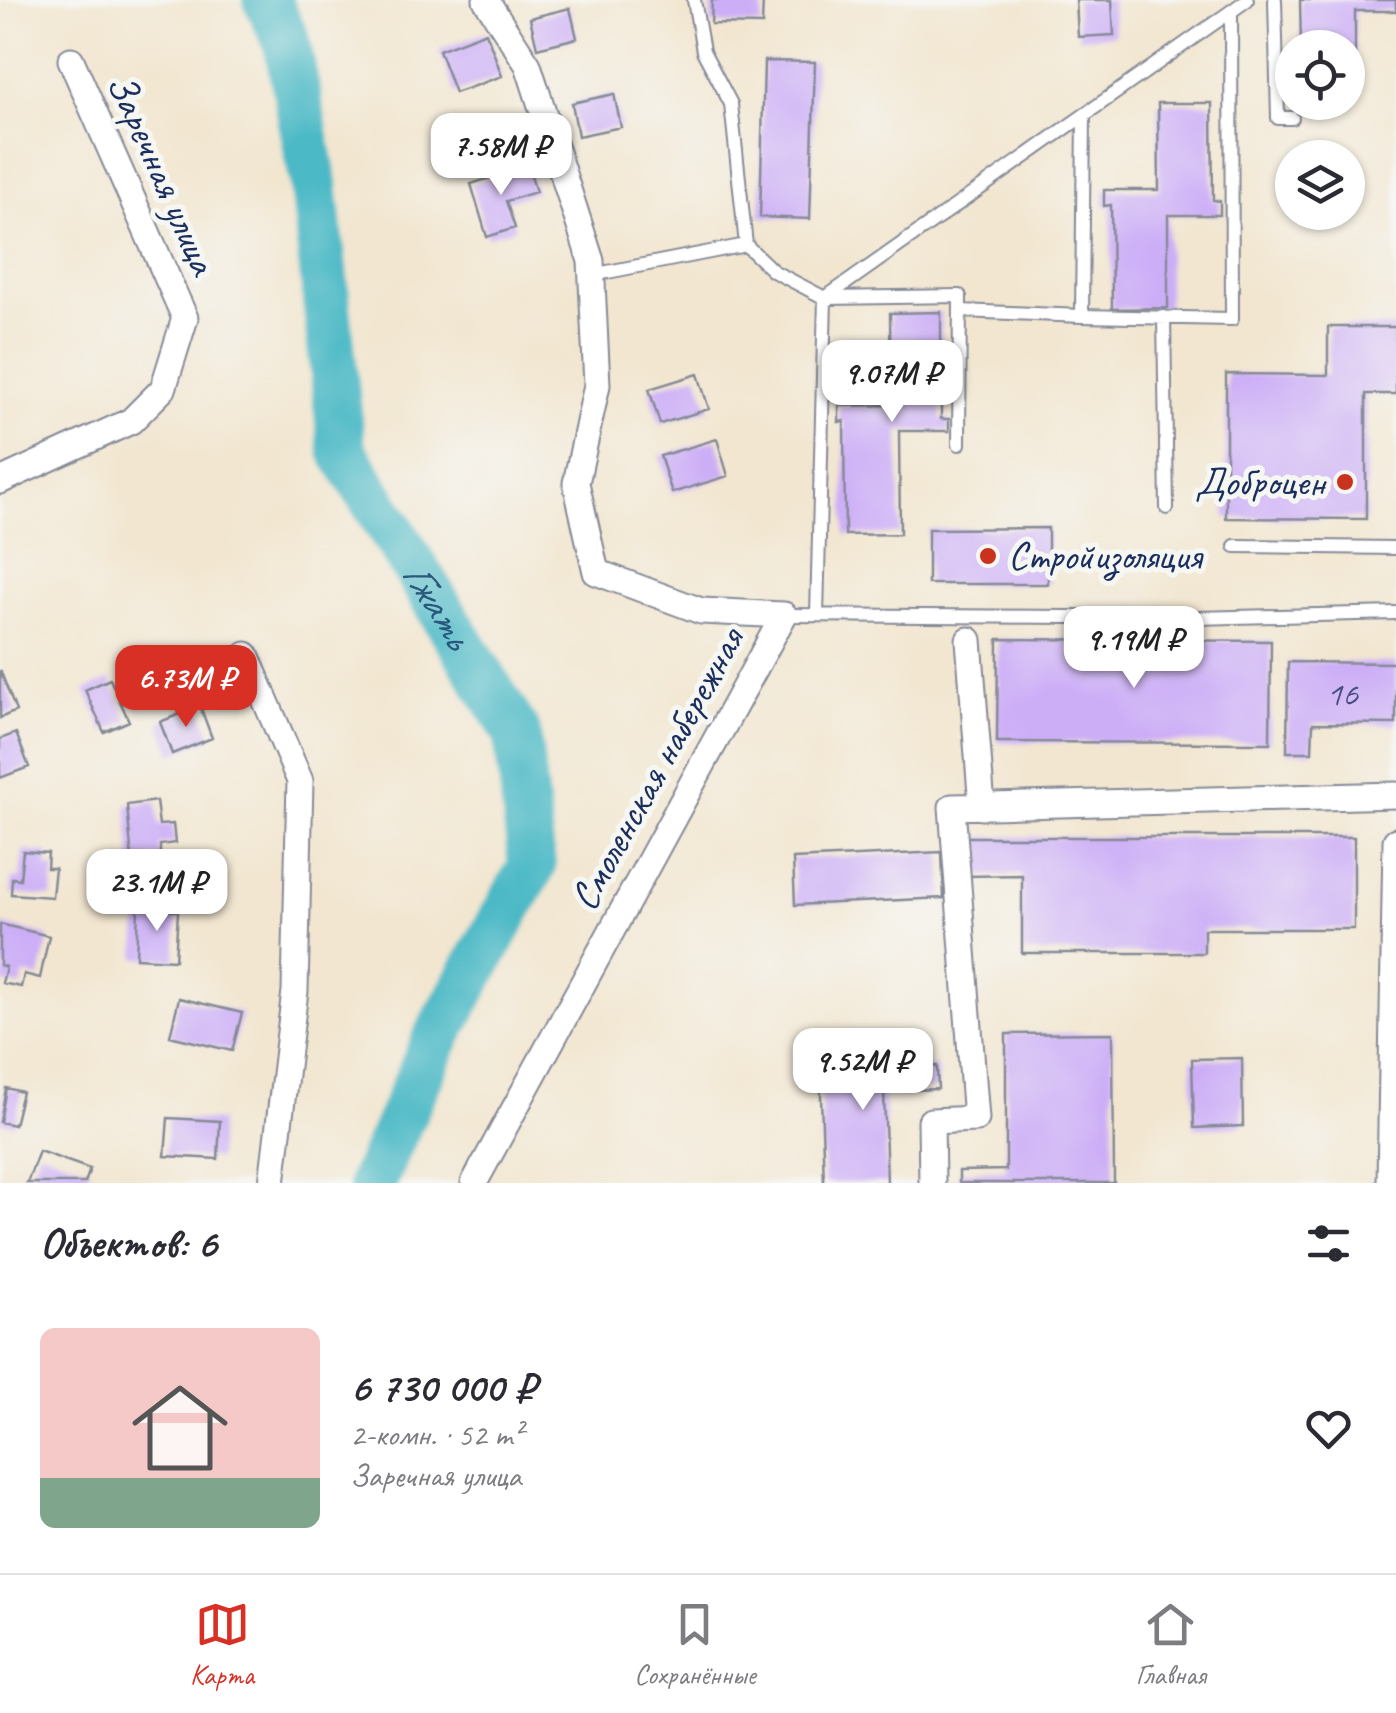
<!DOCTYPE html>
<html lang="ru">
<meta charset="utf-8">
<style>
body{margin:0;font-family:Caveat,sans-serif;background:#f2f2f3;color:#2b2b33;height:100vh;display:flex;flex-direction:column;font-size:38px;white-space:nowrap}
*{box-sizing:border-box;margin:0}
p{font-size:32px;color:#7c7c81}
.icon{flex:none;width:55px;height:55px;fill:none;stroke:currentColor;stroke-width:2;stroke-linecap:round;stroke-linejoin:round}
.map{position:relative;height:1183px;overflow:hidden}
.panel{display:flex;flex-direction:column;background:#fff;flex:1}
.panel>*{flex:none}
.fabs{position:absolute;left:1275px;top:30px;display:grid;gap:20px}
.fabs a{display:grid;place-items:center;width:90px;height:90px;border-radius:50%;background:#fff;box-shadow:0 2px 8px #0004;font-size:50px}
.price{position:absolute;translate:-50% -85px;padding:0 22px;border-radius:20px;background:#fff;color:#222;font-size:32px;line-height:65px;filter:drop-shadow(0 2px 5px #0008)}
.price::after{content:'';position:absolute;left:50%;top:60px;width:30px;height:22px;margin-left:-15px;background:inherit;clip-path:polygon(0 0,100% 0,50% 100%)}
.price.on{background:#d93025;color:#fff}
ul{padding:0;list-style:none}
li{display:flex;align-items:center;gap:30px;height:250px;padding:0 40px}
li+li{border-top:2px solid #e1e1e2}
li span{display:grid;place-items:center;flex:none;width:280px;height:200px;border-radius:15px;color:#555}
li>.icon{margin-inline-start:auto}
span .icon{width:120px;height:120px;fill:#fffc;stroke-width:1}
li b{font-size:42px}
h2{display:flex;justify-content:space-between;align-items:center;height:120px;padding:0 40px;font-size:42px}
.tab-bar{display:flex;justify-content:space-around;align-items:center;height:140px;border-top:2px solid #e1e1e2;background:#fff;font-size:28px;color:#7c7c81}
.tab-bar a{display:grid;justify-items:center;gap:5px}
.tab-bar .on{color:#d93025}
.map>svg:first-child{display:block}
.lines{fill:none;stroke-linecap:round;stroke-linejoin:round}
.river{stroke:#4cb9c6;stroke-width:48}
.building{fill:#ccaef7}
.lane-casing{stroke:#868a97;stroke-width:16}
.street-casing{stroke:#868a97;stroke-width:29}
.lane{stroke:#fff;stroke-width:12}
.street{stroke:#fff;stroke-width:25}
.poi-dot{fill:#c8321e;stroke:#f6f6f2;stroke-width:4}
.labels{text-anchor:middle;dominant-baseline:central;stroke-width:10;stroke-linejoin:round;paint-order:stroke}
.number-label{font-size:35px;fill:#474f84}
.street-label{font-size:40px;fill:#1b2f5e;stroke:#f6f6f2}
.poi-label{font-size:40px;fill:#1b2f5e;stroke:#f6f6f2;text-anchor:end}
.water-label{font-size:42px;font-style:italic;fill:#2a587d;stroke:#f6f6f2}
</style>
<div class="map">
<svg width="1396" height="1183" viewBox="0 0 1396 1183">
<rect width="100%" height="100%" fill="#f6f6f2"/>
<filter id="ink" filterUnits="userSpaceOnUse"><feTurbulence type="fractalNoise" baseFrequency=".01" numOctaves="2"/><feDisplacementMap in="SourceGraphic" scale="20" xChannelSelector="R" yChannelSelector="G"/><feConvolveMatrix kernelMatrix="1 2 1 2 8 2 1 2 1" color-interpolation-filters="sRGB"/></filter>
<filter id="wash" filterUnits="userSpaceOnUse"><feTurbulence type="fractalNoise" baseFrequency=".0048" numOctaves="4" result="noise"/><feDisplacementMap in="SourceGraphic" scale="40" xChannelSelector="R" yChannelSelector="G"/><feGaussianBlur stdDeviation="2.25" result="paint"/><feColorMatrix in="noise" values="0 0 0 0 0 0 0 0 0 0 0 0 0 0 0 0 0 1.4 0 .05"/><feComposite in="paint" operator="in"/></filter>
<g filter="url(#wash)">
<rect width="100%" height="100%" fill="#f2e6d0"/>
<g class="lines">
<path class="river" id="s1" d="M267,0L287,42L314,184L342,450L517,733L532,866L437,1037L372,1183"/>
</g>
<g id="blocks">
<path class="building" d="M712,0H763L762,25L711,24Z
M1076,0H1112L1114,35L1078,37Z
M1300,0H1396V11H1355V98H1348V48H1301Z
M570,8L577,38L537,48L530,18Z
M486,32L502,76L455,93L439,50Z
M764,61L815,62L810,219L760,217Z
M614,94L621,127L578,136L572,103Z
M1158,103H1212L1213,200L1220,201V215H1168V308L1112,309L1111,205L1104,206V190H1159Z
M528,166L536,192L506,201L515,228L487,237L471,184Z
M941,312V419H949V431H899L900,534L845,535L844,421L839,422V406L891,405L890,313Z
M1328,327H1396V394H1366V519L1226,518V374L1328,375Z
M698,374L709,409L660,424L649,389Z
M717,439L728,476L672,493L660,456Z
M1048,528V584H928V529Z
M998,639L1271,641L1270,743L997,742Z
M1288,662L1396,663V724L1313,723L1312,752H1287Z
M0,670L16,711L0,718Z
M110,679L129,721L104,732L85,690Z
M200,706L212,738L172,754L160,722Z
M16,733L29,767L0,778V739Z
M156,801L159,825L173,824L175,843L160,845V857L132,860L127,805Z
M966,837H1354V929H1204V953H1022V875L966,876Z
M23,851L48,853L47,868H55L52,897L11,894L12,878L20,879Z
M942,852L944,898L795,905L793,859Z
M138,909L178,911L175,960L136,958Z
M0,924L49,936L40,978L24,974L21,987L2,983L6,967L0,965Z
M179,998L242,1013L232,1051L170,1036Z
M1113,1033L1114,1183H959V1171L1006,1170V1034Z
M889,1036L890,1068L937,1066L938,1089L884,1091L887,1183H824L820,1068L866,1066L865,1037Z
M1242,1058L1243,1126L1194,1128L1192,1059Z
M6,1088L22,1092L14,1125L0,1122Z
M168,1118L220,1121L218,1159L165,1156Z
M39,1151L90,1169L85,1183H27Z"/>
</g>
</g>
<g filter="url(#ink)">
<use href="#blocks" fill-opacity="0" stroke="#868a97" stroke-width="2.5"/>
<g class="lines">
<defs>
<path id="lane" d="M694,0L703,51L731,104L746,245L773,271L825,298L817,615
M1275,0L1278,118H1292
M1084,115L1082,316L1232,319L1231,12
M592,275L746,245
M825,298L1247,0
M827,298L960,296L959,444
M960,311L1082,316
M1164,317L1167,508
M1235,546L1396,548
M784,615L1196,618L1396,613"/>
<path id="street" d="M0,481L131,421L163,389L185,318L71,60
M969,640L982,807
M246,655L300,781L295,991L272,1183
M474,1183L784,615L701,611L596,572L576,483L597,385L591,261L528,65L486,0
M932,1183L931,1121L976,1119L952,807L1396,795
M1390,1183L1396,841"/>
</defs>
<use href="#lane" class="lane-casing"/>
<use href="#street" class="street-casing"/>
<use href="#lane" class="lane"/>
<use href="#street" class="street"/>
</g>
</g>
<g class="poi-dot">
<circle cx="1345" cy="482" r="10"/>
<circle cx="988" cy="556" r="10"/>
</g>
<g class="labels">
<g class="number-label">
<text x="1342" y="693">16</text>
</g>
<g class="street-label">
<text transform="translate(162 174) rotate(66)">Заречная улица</text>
<text transform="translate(657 769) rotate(-61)">Смоленская набережная</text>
</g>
<g class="poi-label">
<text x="1325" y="482">Доброцен</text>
<text x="1008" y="556" text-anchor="start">Стройизоляция</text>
</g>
<g class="water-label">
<text stroke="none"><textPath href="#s1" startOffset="640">Гжать</textPath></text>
</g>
</g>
</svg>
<div class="fabs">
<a><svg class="icon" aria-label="locate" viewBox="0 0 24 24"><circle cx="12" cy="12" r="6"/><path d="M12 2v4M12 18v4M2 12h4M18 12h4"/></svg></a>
<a><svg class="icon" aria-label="layers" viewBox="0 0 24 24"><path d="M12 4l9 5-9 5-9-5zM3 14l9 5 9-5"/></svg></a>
</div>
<b class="price" style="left:501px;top:198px">7.58M ₽</b>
<b class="price" style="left:892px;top:425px">9.07M ₽</b>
<b class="price" style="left:1134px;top:691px">9.19M ₽</b>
<b class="price on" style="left:186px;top:730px">6.73M ₽</b>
<b class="price" style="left:157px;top:934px">23.1M ₽</b>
<b class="price" style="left:863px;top:1113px">9.52M ₽</b>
</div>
<section class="panel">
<h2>Объектов: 6<svg class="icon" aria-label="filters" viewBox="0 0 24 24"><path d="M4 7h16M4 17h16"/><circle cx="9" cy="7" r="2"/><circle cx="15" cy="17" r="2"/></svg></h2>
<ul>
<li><span style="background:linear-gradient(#f6c9c9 75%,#7fa58c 0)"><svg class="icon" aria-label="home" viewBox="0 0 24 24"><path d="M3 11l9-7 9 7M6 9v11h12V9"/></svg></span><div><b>6 730 000 ₽</b><p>2-комн. · 52 m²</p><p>Заречная улица</p></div><svg class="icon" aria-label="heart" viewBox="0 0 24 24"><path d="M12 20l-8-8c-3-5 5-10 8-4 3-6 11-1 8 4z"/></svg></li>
</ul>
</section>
<nav class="tab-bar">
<a class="on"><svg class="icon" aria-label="map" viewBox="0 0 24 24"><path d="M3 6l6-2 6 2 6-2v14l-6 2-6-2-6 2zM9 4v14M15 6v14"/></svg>Карта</a>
<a><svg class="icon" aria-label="saved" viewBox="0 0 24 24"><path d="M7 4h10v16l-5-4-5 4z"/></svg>Сохранённые</a>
<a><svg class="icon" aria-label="home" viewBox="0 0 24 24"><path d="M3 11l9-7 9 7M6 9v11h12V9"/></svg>Главная</a>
</nav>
